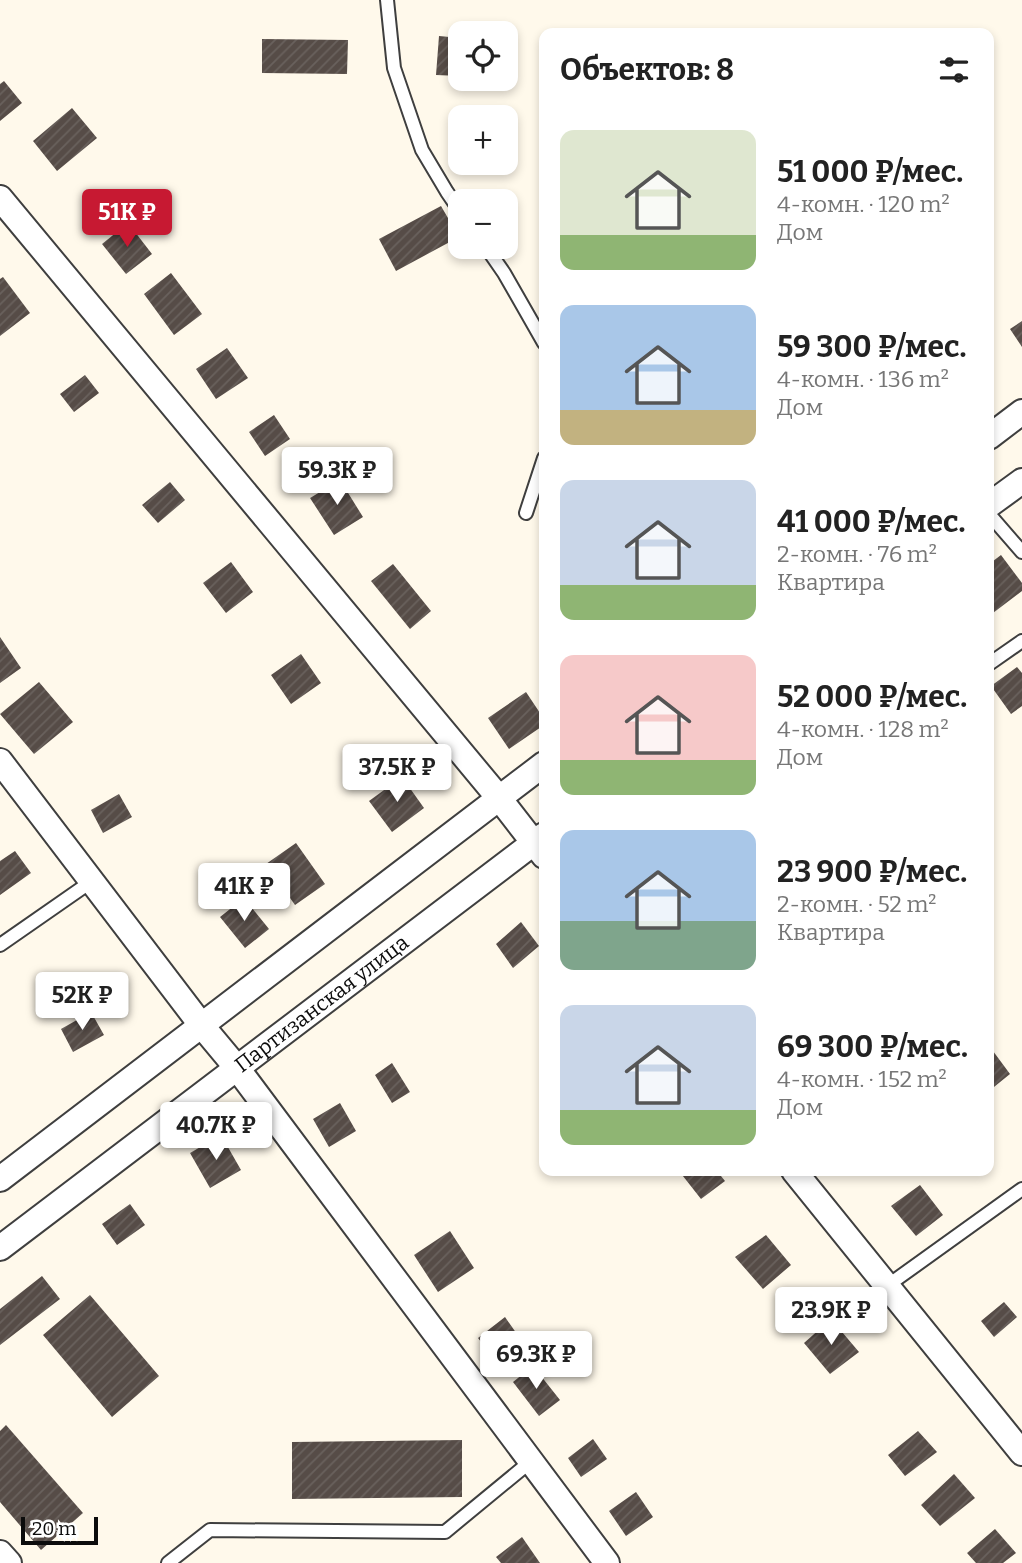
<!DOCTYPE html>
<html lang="ru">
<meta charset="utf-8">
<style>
body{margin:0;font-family:Bitter,serif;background:#f6f6f6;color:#222;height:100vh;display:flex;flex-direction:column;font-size:26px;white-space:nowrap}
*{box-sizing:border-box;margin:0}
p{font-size:23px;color:#767676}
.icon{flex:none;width:38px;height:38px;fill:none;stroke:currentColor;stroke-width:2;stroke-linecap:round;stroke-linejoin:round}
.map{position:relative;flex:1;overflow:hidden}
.details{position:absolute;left:539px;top:28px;width:455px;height:1148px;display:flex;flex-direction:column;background:#fff;border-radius:14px;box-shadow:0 4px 10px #0003}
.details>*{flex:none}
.tools{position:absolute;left:448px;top:21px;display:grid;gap:14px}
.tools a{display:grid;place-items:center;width:70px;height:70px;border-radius:14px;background:#fff;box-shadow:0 4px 10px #0003;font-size:35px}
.scale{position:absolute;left:21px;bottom:18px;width:77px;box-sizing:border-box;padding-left:7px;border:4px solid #0c0c0c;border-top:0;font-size:19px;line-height:24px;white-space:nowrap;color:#0c0c0c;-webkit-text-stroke:5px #fff;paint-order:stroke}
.price{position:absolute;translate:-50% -60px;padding:0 16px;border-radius:7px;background:#fff;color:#222;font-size:23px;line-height:46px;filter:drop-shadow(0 2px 4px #0008)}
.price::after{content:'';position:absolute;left:50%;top:42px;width:21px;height:16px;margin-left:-10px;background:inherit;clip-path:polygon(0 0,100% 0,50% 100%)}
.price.on{background:#c71932;color:#fff}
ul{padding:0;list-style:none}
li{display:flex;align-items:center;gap:21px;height:175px;padding:0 21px}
li span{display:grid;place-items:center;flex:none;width:196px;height:140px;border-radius:14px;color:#555}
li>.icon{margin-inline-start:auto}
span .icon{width:84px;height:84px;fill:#fffc;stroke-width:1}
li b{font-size:30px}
h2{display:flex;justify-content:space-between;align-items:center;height:84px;padding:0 21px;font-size:30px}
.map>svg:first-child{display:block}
.building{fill:url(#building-hatch)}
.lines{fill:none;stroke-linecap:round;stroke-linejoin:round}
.service-casing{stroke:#3f3f3f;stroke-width:16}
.minor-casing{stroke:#3f3f3f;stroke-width:28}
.service{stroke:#fff;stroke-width:12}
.minor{stroke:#fff;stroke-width:24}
.labels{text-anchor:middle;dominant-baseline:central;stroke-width:7;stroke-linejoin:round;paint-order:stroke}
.street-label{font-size:21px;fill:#0c0c0c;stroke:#fff}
</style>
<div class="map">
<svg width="1022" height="1563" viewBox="0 0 1022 1563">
<defs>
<pattern id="building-hatch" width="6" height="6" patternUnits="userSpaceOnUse" patternTransform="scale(1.75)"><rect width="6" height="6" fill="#564c47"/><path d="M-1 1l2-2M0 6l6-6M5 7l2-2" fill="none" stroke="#69615d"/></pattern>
</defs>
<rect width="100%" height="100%" fill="#fff9eb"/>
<path class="building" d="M439,36L460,38V76L436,75Z
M262,39L348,40L347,74L262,73Z
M506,40L512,41L510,79H506Z
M4,81L22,103L0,121V84Z
M72,108L97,138L57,171L33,141Z
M441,206L459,237L396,271L379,239Z
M128,223L152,254L126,274L102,244Z
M171,273L202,314L174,335L144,294Z
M3,277L30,313L0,336V279Z
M1022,321V347L1010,329Z
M227,348L248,378L216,399L196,369Z
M85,375L99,393L74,412L60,394Z
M274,415L290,439L265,456L249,432Z
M340,480L363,517L334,535L310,498Z
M170,482L185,500L158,523L142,505Z
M1001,555L1022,583V591L989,616V564Z
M231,562L253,592L226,613L203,583Z
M393,564L431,611L410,629L371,581Z
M0,637L21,668L0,683Z
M301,654L321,683L291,704L271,675Z
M1017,667L1022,673V706L1011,714L991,686Z
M39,682L73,722L34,754L0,714Z
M526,692L544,719V725L509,749L488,718Z
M402,777L424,808L392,832L369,801Z
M119,794L132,817L103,833L91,810Z
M296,843L325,884L295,905L266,864Z
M15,851L31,873L0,895V861Z
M244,898L269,929L245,948L220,917Z
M521,922L539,946L513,968L496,944Z
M91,1012L104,1035L73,1052L61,1029Z
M993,1051L1010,1074L989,1091V1054Z
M392,1063L410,1092L392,1103L375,1075Z
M340,1103L356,1131L329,1147L313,1119Z
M221,1135L241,1170L210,1188L190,1153Z
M679,1171H717L725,1181L701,1199Z
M920,1185L943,1215L916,1236L891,1206Z
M130,1204L145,1225L117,1245L102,1224Z
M450,1231L474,1268L438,1292L414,1255Z
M766,1235L791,1265L763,1289L735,1257Z
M42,1276L60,1299L0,1345V1309Z
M90,1295L159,1376L112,1417L43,1335Z
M1004,1302L1017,1317L994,1337L981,1321Z
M505,1317L519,1337L493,1357L478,1338Z
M831,1319L859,1352L830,1374L804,1343Z
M533,1366L560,1400L539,1416L513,1382Z
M6,1425L83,1513L41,1550L0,1502V1431Z
M918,1431L937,1452L905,1476L888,1455Z
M593,1439L607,1459L581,1477L568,1458Z
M462,1440V1497L292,1499V1442Z
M954,1474L975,1498L940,1526L921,1505Z
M636,1492L653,1517L626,1536L609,1511Z
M995,1529L1016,1553L1003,1563H976L967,1553Z
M522,1537L540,1563H501L496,1557Z"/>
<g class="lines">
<defs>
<path id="service" d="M387,0L394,68L422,150L447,192L460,211
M486,247L504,273L544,343
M526,513L544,458
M989,514L1022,552
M989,664L1022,641
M0,945L92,881
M887,1286L1022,1189
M168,1563L210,1530L445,1532L530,1462"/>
<g id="minor">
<path d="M0,198L499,798L544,856"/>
<path d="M989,437L1022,412"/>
<path d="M989,505L1022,481"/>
<path d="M0,761L202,1026L237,1068L607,1563"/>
<path d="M794,1171L1022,1453"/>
<path d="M0,1179L544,764"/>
<path id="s1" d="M0,1248L544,835"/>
<path d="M0,1553L9,1563"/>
</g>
</defs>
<use href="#service" class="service-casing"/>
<use href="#minor" class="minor-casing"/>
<use href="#service" class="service"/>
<use href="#minor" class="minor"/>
</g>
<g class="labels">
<g class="street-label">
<text stroke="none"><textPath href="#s1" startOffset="404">Партизанская улица</textPath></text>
</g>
</g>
</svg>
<div class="tools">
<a><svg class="icon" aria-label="locate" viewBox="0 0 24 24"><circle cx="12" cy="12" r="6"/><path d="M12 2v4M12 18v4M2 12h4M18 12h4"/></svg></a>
<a>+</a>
<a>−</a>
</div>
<div class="scale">20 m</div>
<b class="price on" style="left:127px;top:249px">51K ₽</b>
<b class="price" style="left:337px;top:507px">59.3K ₽</b>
<b class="price" style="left:397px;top:804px">37.5K ₽</b>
<b class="price" style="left:244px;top:923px">41K ₽</b>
<b class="price" style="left:82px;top:1032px">52K ₽</b>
<b class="price" style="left:216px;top:1162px">40.7K ₽</b>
<b class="price" style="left:831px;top:1347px">23.9K ₽</b>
<b class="price" style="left:536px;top:1391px">69.3K ₽</b>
<section class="details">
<h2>Объектов: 8<svg class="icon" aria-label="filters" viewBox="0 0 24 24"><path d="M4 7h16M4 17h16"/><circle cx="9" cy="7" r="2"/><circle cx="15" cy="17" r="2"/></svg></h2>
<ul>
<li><span style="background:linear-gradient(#dfe7d0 75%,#8fb573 0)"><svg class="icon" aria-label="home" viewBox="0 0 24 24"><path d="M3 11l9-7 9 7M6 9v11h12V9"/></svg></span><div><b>51 000 ₽/мес.</b><p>4-комн. · 120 m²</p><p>Дом</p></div></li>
<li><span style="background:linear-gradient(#a9c7e8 75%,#c2b280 0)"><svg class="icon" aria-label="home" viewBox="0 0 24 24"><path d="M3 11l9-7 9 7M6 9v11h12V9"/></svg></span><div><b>59 300 ₽/мес.</b><p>4-комн. · 136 m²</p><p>Дом</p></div></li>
<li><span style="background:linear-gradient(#c9d6e8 75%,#8fb573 0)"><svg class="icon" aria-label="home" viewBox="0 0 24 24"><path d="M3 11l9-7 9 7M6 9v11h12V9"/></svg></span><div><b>41 000 ₽/мес.</b><p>2-комн. · 76 m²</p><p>Квартира</p></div></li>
<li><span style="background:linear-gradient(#f6c9c9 75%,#8fb573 0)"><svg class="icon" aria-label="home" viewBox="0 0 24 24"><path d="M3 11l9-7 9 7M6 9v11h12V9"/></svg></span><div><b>52 000 ₽/мес.</b><p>4-комн. · 128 m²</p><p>Дом</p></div></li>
<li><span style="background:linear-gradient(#a9c7e8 65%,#7fa58c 0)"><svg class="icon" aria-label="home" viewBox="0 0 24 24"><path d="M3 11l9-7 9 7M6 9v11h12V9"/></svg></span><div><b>23 900 ₽/мес.</b><p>2-комн. · 52 m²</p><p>Квартира</p></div></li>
<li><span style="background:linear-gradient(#c9d6e8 75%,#8fb573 0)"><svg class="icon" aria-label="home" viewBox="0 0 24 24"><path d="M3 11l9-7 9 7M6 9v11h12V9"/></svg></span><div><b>69 300 ₽/мес.</b><p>4-комн. · 152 m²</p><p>Дом</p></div></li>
</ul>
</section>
</div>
